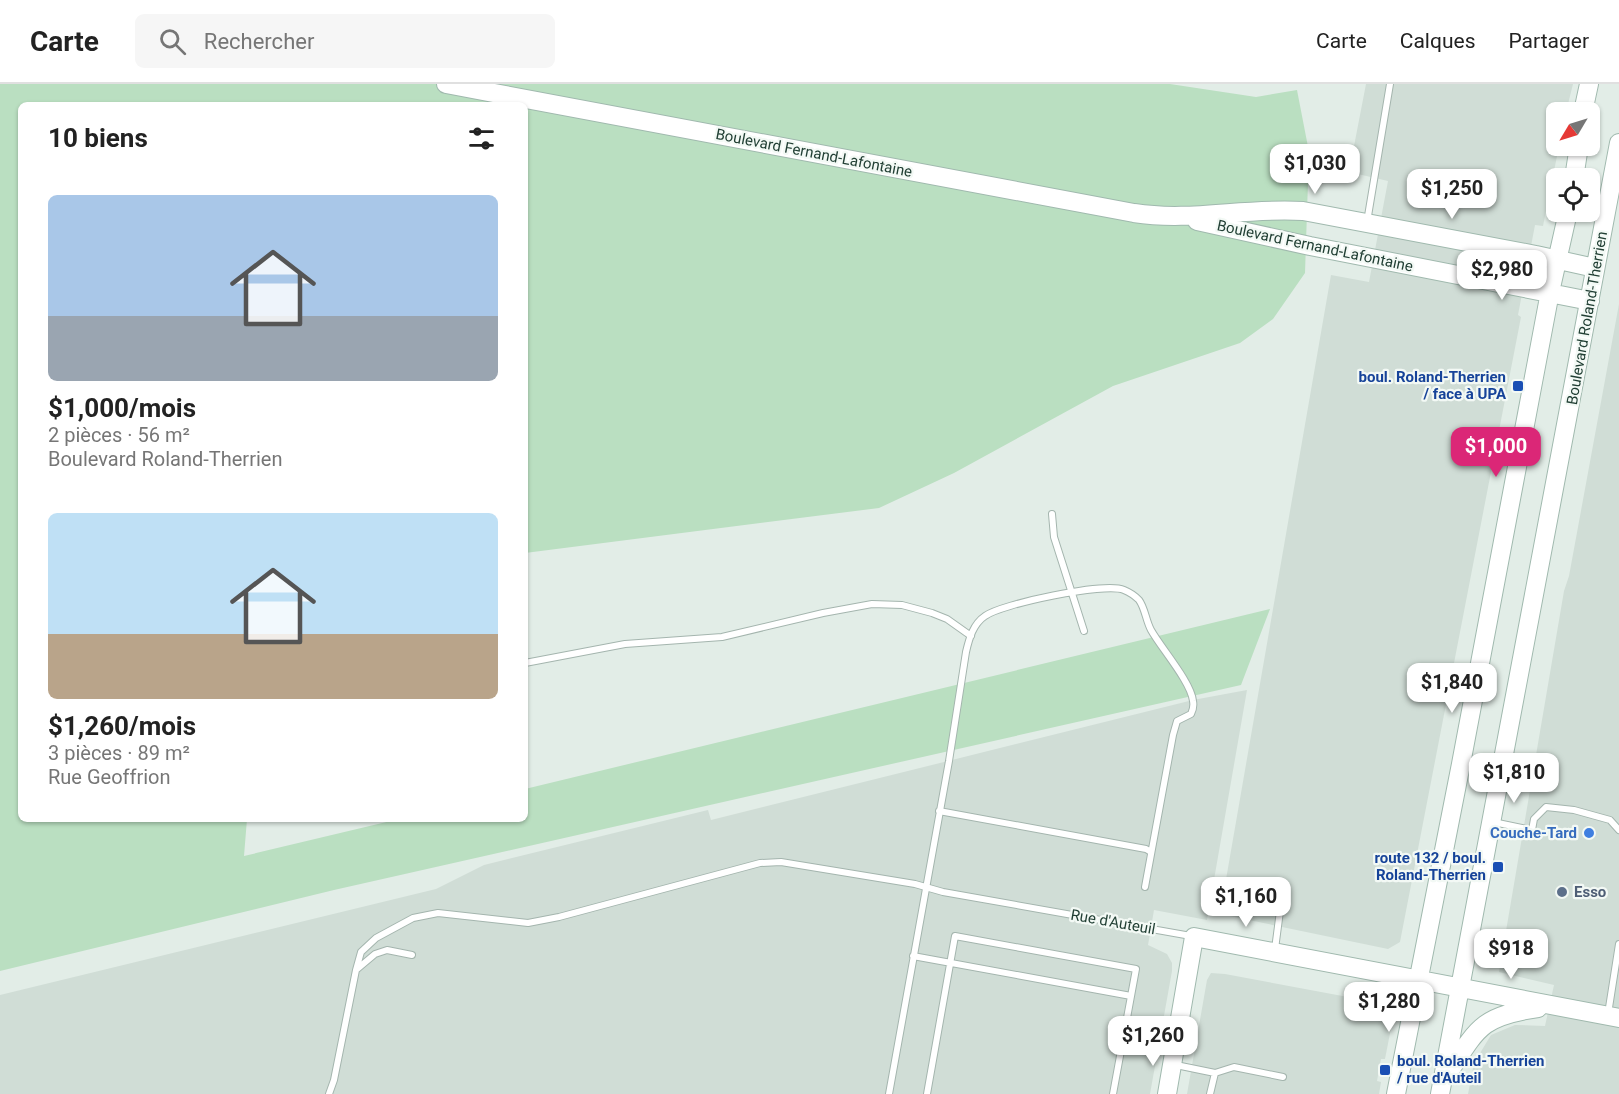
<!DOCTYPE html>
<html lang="fr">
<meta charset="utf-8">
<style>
body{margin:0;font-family:Roboto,sans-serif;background:#f6f6f6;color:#222;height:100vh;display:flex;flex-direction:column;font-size:22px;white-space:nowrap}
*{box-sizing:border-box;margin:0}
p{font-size:20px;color:#767676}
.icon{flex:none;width:33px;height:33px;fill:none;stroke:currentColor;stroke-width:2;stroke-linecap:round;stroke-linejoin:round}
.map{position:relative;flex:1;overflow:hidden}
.drawer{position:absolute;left:18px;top:18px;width:510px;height:720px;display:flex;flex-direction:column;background:#fff;border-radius:9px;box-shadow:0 2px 4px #0004}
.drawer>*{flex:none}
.needle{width:39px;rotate:232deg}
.fabs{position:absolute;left:1546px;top:18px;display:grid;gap:12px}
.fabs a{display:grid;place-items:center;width:54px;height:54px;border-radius:9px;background:#fff;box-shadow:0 2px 4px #0004;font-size:30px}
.price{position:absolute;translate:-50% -51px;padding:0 14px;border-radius:12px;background:#fff;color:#222;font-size:20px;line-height:39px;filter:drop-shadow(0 2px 3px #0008)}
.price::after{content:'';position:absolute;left:50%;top:36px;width:18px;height:14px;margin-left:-9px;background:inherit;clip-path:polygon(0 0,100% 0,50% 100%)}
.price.selected{background:#db2777;color:#fff}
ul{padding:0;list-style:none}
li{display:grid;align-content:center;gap:12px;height:318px;padding:0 30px}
li span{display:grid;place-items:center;height:186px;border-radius:9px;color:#555}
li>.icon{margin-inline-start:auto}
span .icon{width:108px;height:108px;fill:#fffc;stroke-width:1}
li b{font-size:26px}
h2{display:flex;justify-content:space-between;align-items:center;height:72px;padding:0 30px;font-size:26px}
header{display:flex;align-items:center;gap:36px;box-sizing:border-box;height:84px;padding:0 30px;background:#fff;border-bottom:2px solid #e0e0e0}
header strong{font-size:28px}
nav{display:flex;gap:33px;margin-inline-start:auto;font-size:21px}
.search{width:420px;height:54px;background:#f6f6f6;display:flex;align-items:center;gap:15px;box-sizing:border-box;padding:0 21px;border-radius:9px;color:#767676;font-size:22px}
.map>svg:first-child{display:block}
.built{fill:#d0ddd6}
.green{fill:#badfc1}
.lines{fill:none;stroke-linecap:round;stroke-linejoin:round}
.lane-casing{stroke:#a4b5ae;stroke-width:8}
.secondary-casing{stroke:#a0b9ae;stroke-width:20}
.lane{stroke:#fff;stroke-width:6}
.secondary{stroke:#fff;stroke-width:18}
.transit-dot{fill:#1a4fb4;stroke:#f3f9f5;stroke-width:2}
.shop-dot{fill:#3f7fe0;stroke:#f3f9f5;stroke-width:2}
.service-dot{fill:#5c6f8a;stroke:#f3f9f5;stroke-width:2}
.labels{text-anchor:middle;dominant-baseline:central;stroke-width:4.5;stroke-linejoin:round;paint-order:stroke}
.street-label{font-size:15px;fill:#213f34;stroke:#f3f9f5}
.transit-label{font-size:15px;font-weight:bold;fill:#164399;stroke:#f3f9f5;text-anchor:end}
.shop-label{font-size:15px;font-weight:bold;fill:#366cbe;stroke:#f3f9f5;text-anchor:end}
.service-label{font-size:15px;font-weight:bold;fill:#4e5e75;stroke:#f3f9f5;text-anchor:start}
</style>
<header>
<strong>Carte</strong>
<div class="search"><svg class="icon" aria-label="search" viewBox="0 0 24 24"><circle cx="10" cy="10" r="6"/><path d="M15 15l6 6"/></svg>Rechercher</div>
<nav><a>Carte</a><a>Calques</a><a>Partager</a></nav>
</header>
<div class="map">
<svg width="1619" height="1010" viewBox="0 0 1619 1010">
<rect width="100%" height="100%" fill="#e2ede7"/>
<path class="built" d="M1366,0H1573L1566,28H1557V62H1559L1543,142L1535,141L1518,231L1521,233L1400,858L1388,865L1220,830L1331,191L1369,198L1388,97L1349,88Z
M1619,220V1010H1468L1474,979L1491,951L1515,941L1545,942L1554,901L1499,888L1564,507L1569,492Z
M1247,606L1207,836L1154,826L1148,861L1167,870L1172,879V887L1150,1010H0V911L436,805L484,781L708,726L711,736L1193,616Z
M1211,889L1225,890L1380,919L1379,924L1394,929L1385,975H1381L1377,997L1381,998L1379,1010H1187L1207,896Z"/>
<path class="green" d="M0,0H1170L1256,13L1297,6L1309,68L1305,189L1273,235L1240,259L1113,302L954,389L879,424L525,469V21H21V735H247L244,772L399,735H525V705L1270,525L1241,601L334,806L0,887Z"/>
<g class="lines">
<defs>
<path id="lane" d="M1367,138L1390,0
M1052,430L1054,453L1084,547
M525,579L625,560L722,553L823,529L872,520L902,521L932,529L947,535L971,552
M939,727L1146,765L1151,768
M1493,738L1532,746L1534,735L1546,723L1574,726L1610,736L1619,746
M1275,865L1280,827
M913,872L1131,912
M356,886L361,868L376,854L413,834L438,829L528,839L559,833L760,779L781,778L915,800L943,808L1191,852
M1608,930L1619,860
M1176,981L1215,989L1210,1010
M1215,989L1234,983L1283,993
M329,1010L334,996L356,886L375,870L387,866L412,871
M889,1010L949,677L966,568C969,555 973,540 985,532C1001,520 1105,498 1124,506C1129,508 1135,512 1139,516C1145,524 1146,537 1151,546C1161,564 1191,598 1193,617C1194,622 1193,626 1191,630L1177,637L1173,651L1145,803
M927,1010L955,852L1136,885L1113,1010"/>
<path id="secondary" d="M446,0L1134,129C1191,138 1245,123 1303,127L1536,171L1595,184
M1583,28L1589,0
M1574,94L1579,62
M1197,137L1310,162L1590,217
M1449,988C1478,943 1482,932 1538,924
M1167,1010L1194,853L1619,934
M1396,1010L1461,680L1550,208L1568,128
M1440,1010L1619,59"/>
</defs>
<use href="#lane" class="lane-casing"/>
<use href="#secondary" class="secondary-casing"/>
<use href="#lane" class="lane"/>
<use href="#secondary" class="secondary"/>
</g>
<g class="transit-dot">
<rect x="1512" y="296" width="12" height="12" rx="3"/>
<rect x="1492" y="777" width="12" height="12" rx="3"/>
<rect x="1379" y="980" width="12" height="12" rx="3"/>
</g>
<circle class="shop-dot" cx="1589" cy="749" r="6"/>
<circle class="service-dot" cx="1562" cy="808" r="6"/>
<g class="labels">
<g class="street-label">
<text transform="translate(814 69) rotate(11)">Boulevard Fernand-Lafontaine</text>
<text transform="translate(1315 162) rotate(12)">Boulevard Fernand-Lafontaine</text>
<text transform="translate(1587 234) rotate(-80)">Boulevard Roland-Therrien</text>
<text transform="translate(1113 838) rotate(10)">Rue d'Auteuil</text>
</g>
<g class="transit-label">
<text x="1506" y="293">boul. Roland-Therrien<tspan x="1506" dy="17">/ face à UPA</tspan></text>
<text x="1486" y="774">route 132 / boul.<tspan x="1486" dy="17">Roland-Therrien</tspan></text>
<text x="1397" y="977" text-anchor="start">boul. Roland-Therrien<tspan x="1397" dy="17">/ rue d'Auteil</tspan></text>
</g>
<g class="shop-label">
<text x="1577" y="749">Couche-Tard</text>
</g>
<g class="service-label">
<text x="1574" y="808">Esso</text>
</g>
</g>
</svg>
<div class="fabs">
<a><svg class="needle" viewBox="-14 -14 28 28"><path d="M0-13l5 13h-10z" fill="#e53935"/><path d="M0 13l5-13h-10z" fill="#767676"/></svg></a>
<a><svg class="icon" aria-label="locate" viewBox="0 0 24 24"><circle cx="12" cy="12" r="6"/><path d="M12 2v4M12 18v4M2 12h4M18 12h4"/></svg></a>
</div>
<b class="price" style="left:1315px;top:111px">$1,030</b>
<b class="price" style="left:1452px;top:136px">$1,250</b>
<b class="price" style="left:1502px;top:217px">$2,980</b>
<b class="price selected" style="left:1496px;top:394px">$1,000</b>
<b class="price" style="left:1452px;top:630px">$1,840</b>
<b class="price" style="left:1514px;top:720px">$1,810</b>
<b class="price" style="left:1246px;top:844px">$1,160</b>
<b class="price" style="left:1511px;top:896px">$918</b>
<b class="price" style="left:1389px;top:949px">$1,280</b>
<b class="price" style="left:1153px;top:983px">$1,260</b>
<section class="drawer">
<h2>10 biens<svg class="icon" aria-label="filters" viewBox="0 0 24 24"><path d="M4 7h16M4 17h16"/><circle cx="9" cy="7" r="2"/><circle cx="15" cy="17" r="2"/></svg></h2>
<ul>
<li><span style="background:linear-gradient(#a9c7e8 65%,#9aa5b1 0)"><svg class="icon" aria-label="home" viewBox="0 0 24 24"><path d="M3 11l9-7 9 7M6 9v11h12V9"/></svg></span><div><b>$1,000/mois</b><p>2 pièces · 56 m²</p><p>Boulevard Roland-Therrien</p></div></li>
<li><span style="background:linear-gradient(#bfe0f5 65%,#b9a48a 0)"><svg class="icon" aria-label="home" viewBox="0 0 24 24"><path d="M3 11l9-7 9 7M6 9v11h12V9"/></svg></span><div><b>$1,260/mois</b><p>3 pièces · 89 m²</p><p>Rue Geoffrion</p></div></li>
</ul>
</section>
</div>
